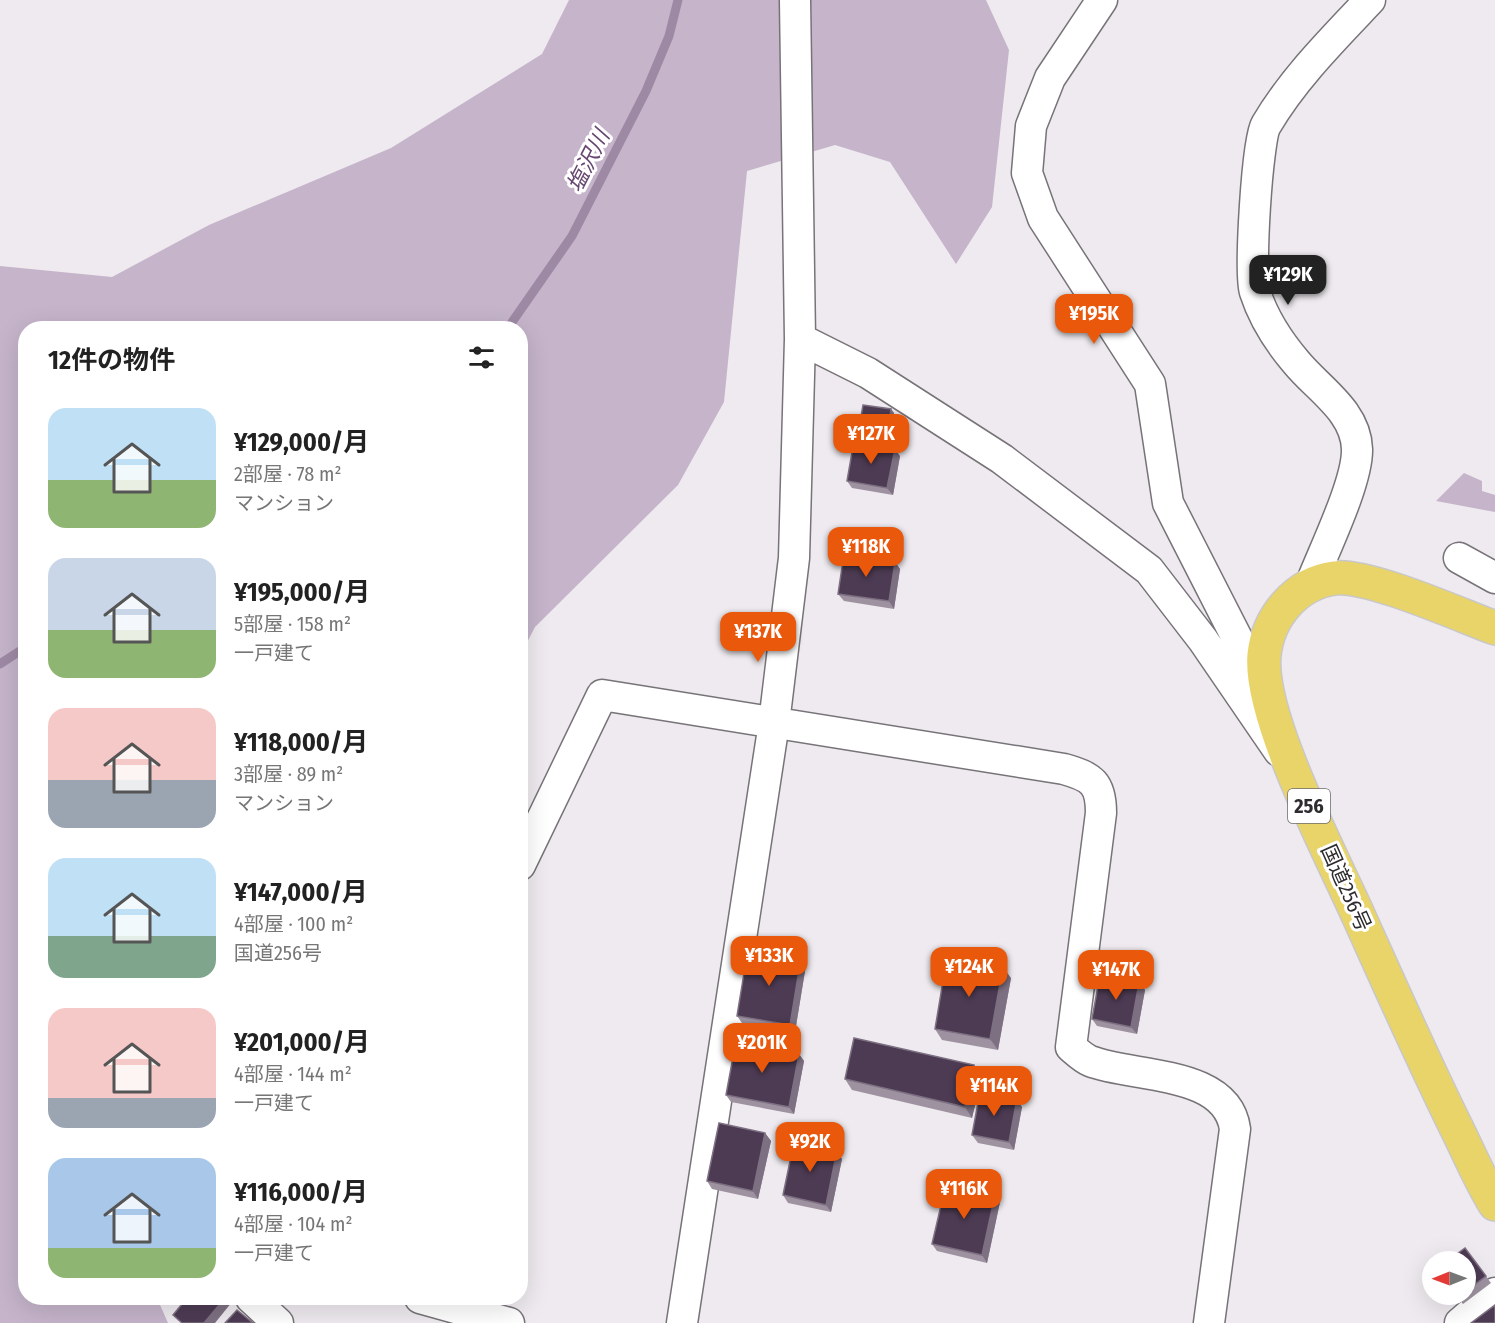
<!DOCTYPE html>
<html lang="ja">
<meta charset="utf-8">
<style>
body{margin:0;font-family:"Fira Sans Condensed","Noto Sans JP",sans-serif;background:#f6f6f6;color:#222;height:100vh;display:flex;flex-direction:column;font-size:22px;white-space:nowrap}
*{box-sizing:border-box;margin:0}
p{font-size:20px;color:#767676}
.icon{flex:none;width:33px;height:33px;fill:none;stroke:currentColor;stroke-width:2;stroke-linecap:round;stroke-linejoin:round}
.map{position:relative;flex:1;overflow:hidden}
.side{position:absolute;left:18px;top:321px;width:510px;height:984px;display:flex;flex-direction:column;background:#fff;border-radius:24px;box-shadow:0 6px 24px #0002}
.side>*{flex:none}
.needle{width:39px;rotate:269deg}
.buttons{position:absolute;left:1422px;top:1251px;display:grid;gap:12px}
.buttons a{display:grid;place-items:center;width:54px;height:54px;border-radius:50%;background:#fff;box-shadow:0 6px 24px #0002;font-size:30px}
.price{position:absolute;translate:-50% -51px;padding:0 14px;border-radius:12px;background:#ea580c;color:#fff;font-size:20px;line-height:39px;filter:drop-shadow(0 2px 3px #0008)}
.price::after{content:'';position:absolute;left:50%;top:36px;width:18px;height:14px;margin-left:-9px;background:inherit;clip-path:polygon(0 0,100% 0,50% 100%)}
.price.current{background:#222;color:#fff}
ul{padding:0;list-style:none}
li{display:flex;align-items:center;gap:18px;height:150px;padding:0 30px}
li span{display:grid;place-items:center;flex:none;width:168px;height:120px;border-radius:18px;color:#555}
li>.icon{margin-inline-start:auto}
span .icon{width:72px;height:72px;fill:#fffc;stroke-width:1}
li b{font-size:26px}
h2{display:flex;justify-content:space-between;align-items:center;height:72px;padding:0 30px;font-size:26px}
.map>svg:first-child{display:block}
.green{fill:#c5b4ca}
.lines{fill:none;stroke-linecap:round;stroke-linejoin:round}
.stream{stroke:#9e89a4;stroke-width:9}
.minor-casing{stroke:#777378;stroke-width:33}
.highway-casing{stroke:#c9c8c9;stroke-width:36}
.minor{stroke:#fff;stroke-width:30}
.highway{stroke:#e9d46a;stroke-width:33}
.wall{fill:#9e92a1}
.shaded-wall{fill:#7d7082}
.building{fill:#4d3b53;stroke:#7d7082;stroke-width:1.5}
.labels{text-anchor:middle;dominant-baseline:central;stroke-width:6;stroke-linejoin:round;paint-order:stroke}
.shield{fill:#fff;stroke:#6d6b6d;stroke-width:1.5}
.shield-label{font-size:20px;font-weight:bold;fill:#2e2c2e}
.street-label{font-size:21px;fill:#2e2c2e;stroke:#fff}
.water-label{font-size:22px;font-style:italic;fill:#664670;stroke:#fff}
</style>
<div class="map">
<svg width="1495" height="1323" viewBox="0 0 1495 1323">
<rect width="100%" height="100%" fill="#eeeaef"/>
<path class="green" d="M569,0H986L1009,50L992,207L956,264L890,162L835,145L747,171L724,402L678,485L535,627L521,654L520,328H26V1298H157L168,1323H0V266L112,277L209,225L391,148L542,54Z
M1464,473L1482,481V491L1495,495V512L1436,501Z"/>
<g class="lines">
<path class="stream" d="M508,328L572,236L646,91L669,36L678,0
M0,664L26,647"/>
<defs>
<path id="minor" d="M1102,0L1050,78L1031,126L1027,173L1043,218L1150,384L1168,503L1266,695
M800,339L868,373L1002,459L1149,570L1203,640L1279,751
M1459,558L1495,578
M1310,586C1323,552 1358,482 1357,449C1356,411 1318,389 1296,362C1279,342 1263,317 1255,292C1249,274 1257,140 1266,125C1293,79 1333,39 1370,0
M520,865L602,695L1064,769C1092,777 1101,783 1101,813L1071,1047C1077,1052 1083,1058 1090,1061C1134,1078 1227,1070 1235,1129L1209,1323
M251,1298L278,1323
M420,1298L509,1323
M682,1323L774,723L794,558L800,339L795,0
M1460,1323L1495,1293"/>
<path id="highway" d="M1495,628C1460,615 1368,574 1335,578C1296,583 1268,617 1264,655C1258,717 1332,856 1359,917C1391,988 1422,1058 1456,1127C1469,1153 1480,1180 1495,1204"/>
</defs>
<use href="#minor" class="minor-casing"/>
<use href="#highway" class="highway-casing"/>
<use href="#minor" class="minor"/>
<use href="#highway" class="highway"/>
</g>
<path class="wall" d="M891,409L894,413L889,442L861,437L858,434Z
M900,456L893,495L852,488L847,481Z
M895,562L900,569L894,609L844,601L838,594Z
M801,958L806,965L795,1032L742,1023L737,1016Z
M1011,978L998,1050L942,1040L935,1029Z
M1139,983L1145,990L1137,1034L1097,1026L1092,1019Z
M799,1054L804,1061L794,1114L731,1102L726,1095Z
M974,1065L982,1076L972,1118L852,1090L845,1079Z
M1022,1107L1014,1150L978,1143L972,1135Z
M765,1133L771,1141L758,1199L712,1189L707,1181Z
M842,1159L831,1212L788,1203L783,1195Z
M995,1195L1000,1202L987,1263L937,1251L932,1244Z
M1465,1248L1491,1283L1463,1304L1455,1294H1466Z"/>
<path class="shaded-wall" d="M891,409L894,413L889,442L887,438Z
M895,449L900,456L893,495L887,488Z
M895,562L900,569L894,609L889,601Z
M801,958L806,965L795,1032L790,1025Z
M1003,967L1011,978L998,1050L990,1039Z
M1139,983L1145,990L1137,1034L1131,1027Z
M799,1054L804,1061L794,1114L789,1107Z
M974,1065L982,1076L972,1118L965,1107Z
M1017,1099L1022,1107L1014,1150L1009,1142Z
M765,1133L771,1141L758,1199L753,1191Z
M837,1151L842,1159L831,1212L826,1205Z
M995,1195L1000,1202L987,1263L982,1255Z
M225,1298H229L232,1302L215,1323H204Z"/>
<path class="building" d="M863,405L891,409L887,438L858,434Z
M854,441L895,449L887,488L847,481Z
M844,554L895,562L889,601L838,594Z
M748,949L801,958L790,1025L737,1016Z
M947,957L1003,967L990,1039L935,1029Z
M1100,975L1139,983L1131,1027L1092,1019Z
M854,1038L974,1065L965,1107L845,1079Z
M736,1041L799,1054L789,1107L726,1095Z
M980,1092L1017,1099L1009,1142L972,1135Z
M719,1123L765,1133L753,1191L707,1181Z
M794,1142L837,1151L826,1205L783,1195Z
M946,1184L995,1195L982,1255L932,1244Z
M1465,1248L1486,1276L1466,1291V1262H1446Z
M187,1298H225L204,1323H182L173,1315Z
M1495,1305V1323H1471Z
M237,1310L253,1323H225Z"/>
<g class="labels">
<rect class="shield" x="1288" y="789" width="42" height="34" rx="4.5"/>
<g class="shield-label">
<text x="1309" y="806">256</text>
</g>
<g class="street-label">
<text transform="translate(1346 888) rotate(66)">国道256号</text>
</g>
<g class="water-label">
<text transform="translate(588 161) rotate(-63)">塩沢川</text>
</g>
</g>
</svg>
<div class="buttons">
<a><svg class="needle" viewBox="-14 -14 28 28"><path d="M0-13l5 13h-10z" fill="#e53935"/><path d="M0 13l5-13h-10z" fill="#767676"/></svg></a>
</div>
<b class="price current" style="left:1288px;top:306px">¥129K</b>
<b class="price" style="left:1094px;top:345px">¥195K</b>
<b class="price" style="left:871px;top:465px">¥127K</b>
<b class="price" style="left:866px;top:578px">¥118K</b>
<b class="price" style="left:758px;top:663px">¥137K</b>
<b class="price" style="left:769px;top:987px">¥133K</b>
<b class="price" style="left:969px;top:998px">¥124K</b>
<b class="price" style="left:1116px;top:1001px">¥147K</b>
<b class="price" style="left:762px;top:1074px">¥201K</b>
<b class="price" style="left:994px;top:1117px">¥114K</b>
<b class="price" style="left:810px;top:1173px">¥92K</b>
<b class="price" style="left:964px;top:1220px">¥116K</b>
<section class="side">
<h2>12件の物件<svg class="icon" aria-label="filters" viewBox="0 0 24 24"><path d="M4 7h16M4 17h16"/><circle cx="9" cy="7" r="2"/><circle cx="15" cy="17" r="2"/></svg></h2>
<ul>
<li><span style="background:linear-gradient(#bfe0f5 60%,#8fb573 0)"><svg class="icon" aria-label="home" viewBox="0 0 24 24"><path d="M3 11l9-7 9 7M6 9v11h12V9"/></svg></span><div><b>¥129,000/月</b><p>2部屋 · 78 m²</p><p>マンション</p></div></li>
<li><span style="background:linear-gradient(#c9d6e8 60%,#8fb573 0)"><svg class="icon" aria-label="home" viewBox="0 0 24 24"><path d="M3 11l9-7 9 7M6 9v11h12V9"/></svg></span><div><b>¥195,000/月</b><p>5部屋 · 158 m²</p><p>一戸建て</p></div></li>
<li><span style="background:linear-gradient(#f6c9c9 60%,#9aa5b1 0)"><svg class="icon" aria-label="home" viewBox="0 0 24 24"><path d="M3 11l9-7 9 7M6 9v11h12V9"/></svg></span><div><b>¥118,000/月</b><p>3部屋 · 89 m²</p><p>マンション</p></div></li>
<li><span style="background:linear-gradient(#bfe0f5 65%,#7fa58c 0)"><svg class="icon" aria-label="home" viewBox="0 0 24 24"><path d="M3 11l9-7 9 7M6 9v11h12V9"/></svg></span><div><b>¥147,000/月</b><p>4部屋 · 100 m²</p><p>国道256号</p></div></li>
<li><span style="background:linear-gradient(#f6c9c9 75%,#9aa5b1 0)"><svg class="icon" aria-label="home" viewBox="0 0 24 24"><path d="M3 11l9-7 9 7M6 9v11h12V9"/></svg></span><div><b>¥201,000/月</b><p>4部屋 · 144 m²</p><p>一戸建て</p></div></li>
<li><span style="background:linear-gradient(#a9c7e8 75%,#8fb573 0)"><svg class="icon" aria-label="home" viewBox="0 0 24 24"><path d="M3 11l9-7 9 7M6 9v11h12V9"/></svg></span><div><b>¥116,000/月</b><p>4部屋 · 104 m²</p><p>一戸建て</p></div></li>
</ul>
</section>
</div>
